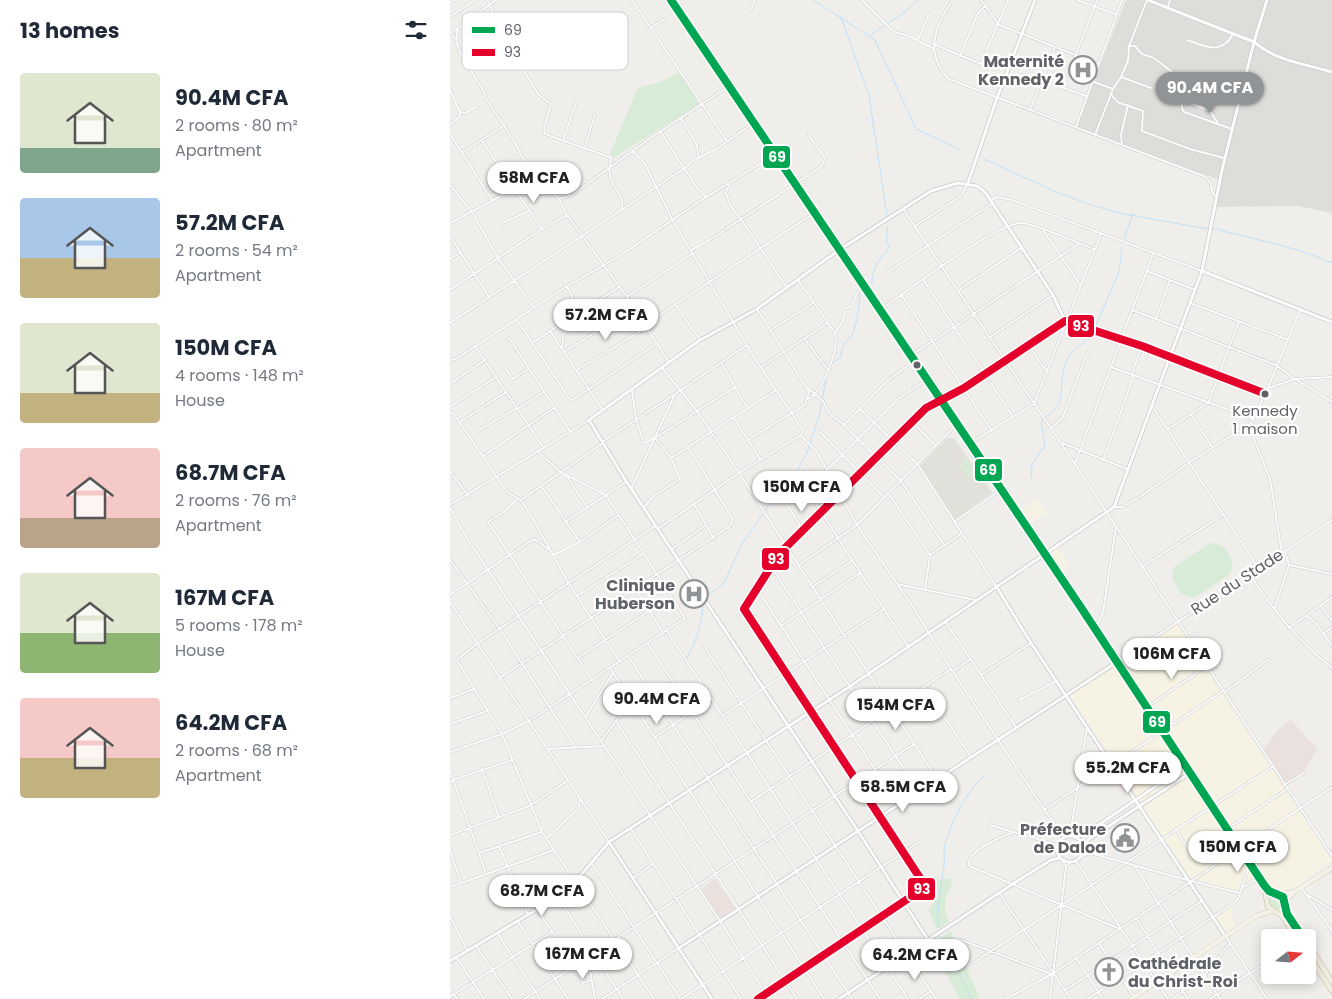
<!DOCTYPE html>
<meta charset="utf-8">
<style>
body{margin:0;font-family:Poppins,sans-serif;background:#f6f6f7;color:#1f2937;height:100vh;display:flex;flex-direction:column;font-size:19px;white-space:nowrap}
*{box-sizing:border-box;margin:0}
p{font-size:16px;color:#747a83}
.icon{flex:none;width:28px;height:28px;fill:none;stroke:currentColor;stroke-width:2;stroke-linecap:round;stroke-linejoin:round}
.map{position:relative;flex:1;overflow:hidden}
.drawer{display:flex;flex-direction:column;background:#fff;width:450px}
.drawer>*{flex:none}
.needle{width:32px;rotate:73deg}
.fabs{position:absolute;left:811px;top:929px;display:grid;gap:10px}
.fabs a{display:grid;place-items:center;width:55px;height:55px;border-radius:5px;background:#fff;box-shadow:0 2px 12px #0003;font-size:25px}
.price{position:absolute;translate:-50% -42px;padding:0 11px;border-radius:18px;background:#fff;color:#222;font-size:16px;line-height:32px;filter:drop-shadow(0 1px 2px #0008)}
.price::after{content:'';position:absolute;left:50%;top:30px;width:15px;height:11px;margin-left:-8px;background:inherit;clip-path:polygon(0 0,100% 0,50% 100%)}
.price.current{background:#919496;color:#fff}
ul{padding:0;list-style:none}
li{display:flex;align-items:center;gap:15px;height:125px;padding:0 20px}
li span{display:grid;place-items:center;flex:none;width:140px;height:100px;border-radius:5px;color:#555}
li>.icon{margin-inline-start:auto}
span .icon{width:60px;height:60px;fill:#fffc;stroke-width:1}
li b{font-size:21px}
h2{display:flex;justify-content:space-between;align-items:center;height:60px;padding:0 20px;font-size:21px}
main{display:flex;flex:1;min-height:0}
.map>svg:first-child{display:block}
.commercial{fill:#f7f3e4}
.industrial{fill:#dfddda}
.education{fill:#e2e0da}
.medical{fill:#eae0de}
.green{fill:#d8ebd6}
.lines{fill:none;stroke-linecap:round;stroke-linejoin:round}
.stream{stroke:#bfe0f9;stroke-width:1}
.street-casing{stroke:#cbcccc;stroke-width:3}
.secondary-casing{stroke:#cacacb;stroke-width:4.5}
.primary-casing{stroke:#d7ceb8;stroke-width:5}
.highway-casing{stroke:#c8b996;stroke-width:5.5}
.street{stroke:#fdfcfc;stroke-width:2}
.secondary{stroke:#fdfcfc;stroke-width:3}
.primary{stroke:#f4f2e9;stroke-width:4}
.highway{stroke:#f0ede3;stroke-width:4.5}
.bus-1-casing{stroke:#fff;stroke-width:11}
.bus-2-casing{stroke:#fff;stroke-width:11}
.bus-1{stroke:#00a651;stroke-width:8}
.bus-2{stroke:#e4002b;stroke-width:8}
.bus-dot{fill:#5f6368;stroke:#fff;stroke-width:2}
.labels{text-anchor:middle;dominant-baseline:central;stroke-width:4.5;stroke-linejoin:round;paint-order:stroke}
.bus-label{font-size:15px;fill:#5f6368;stroke:#fff}
.poi-label{font-size:16px;font-weight:bold;fill:#5f6368;stroke:#fff;text-anchor:end}
.street-label{font-size:16px;fill:#5f6368;stroke:#fff}
.key{fill:#fff;stroke:#cfd0d2;stroke-width:1}
.key-label{font-size:14px;fill:#5f6368}
.line-badge{stroke:#fff;stroke-width:2}
.badge-label{font-size:14px;text-anchor:middle;font-weight:bold;fill:#fff}
</style>
<main>
<section class="drawer">
<h2>13 homes<svg class="icon" aria-label="filters" viewBox="0 0 24 24"><path d="M4 7h16M4 17h16"/><circle cx="9" cy="7" r="2"/><circle cx="15" cy="17" r="2"/></svg></h2>
<ul>
<li><span style="background:linear-gradient(#dfe7d0 75%,#7fa58c 0)"><svg class="icon" aria-label="home" viewBox="0 0 24 24"><path d="M3 11l9-7 9 7M6 9v11h12V9"/></svg></span><div><b>90.4M CFA</b><p>2 rooms · 80 m²</p><p>Apartment</p></div></li>
<li><span style="background:linear-gradient(#a9c7e8 60%,#c2b280 0)"><svg class="icon" aria-label="home" viewBox="0 0 24 24"><path d="M3 11l9-7 9 7M6 9v11h12V9"/></svg></span><div><b>57.2M CFA</b><p>2 rooms · 54 m²</p><p>Apartment</p></div></li>
<li><span style="background:linear-gradient(#dfe7d0 70%,#c2b280 0)"><svg class="icon" aria-label="home" viewBox="0 0 24 24"><path d="M3 11l9-7 9 7M6 9v11h12V9"/></svg></span><div><b>150M CFA</b><p>4 rooms · 148 m²</p><p>House</p></div></li>
<li><span style="background:linear-gradient(#f6c9c9 70%,#b9a48a 0)"><svg class="icon" aria-label="home" viewBox="0 0 24 24"><path d="M3 11l9-7 9 7M6 9v11h12V9"/></svg></span><div><b>68.7M CFA</b><p>2 rooms · 76 m²</p><p>Apartment</p></div></li>
<li><span style="background:linear-gradient(#dfe7d0 60%,#8fb573 0)"><svg class="icon" aria-label="home" viewBox="0 0 24 24"><path d="M3 11l9-7 9 7M6 9v11h12V9"/></svg></span><div><b>167M CFA</b><p>5 rooms · 178 m²</p><p>House</p></div></li>
<li><span style="background:linear-gradient(#f6c9c9 60%,#c2b280 0)"><svg class="icon" aria-label="home" viewBox="0 0 24 24"><path d="M3 11l9-7 9 7M6 9v11h12V9"/></svg></span><div><b>64.2M CFA</b><p>2 rooms · 68 m²</p><p>Apartment</p></div></li>
</ul>
</section>
<div class="map">
<svg width="882" height="999" viewBox="0 0 882 999">
<rect width="100%" height="100%" fill="#efeeea"/>
<path class="commercial" d="M587,499L596,513L579,524L570,511Z
M607,547L620,566L612,574L598,554Z
M727,625L882,861L845,887L834,891L824,890L810,875L789,891L740,878L619,694Z
M783,905L782,918L785,928L776,934L765,917Z"/>
<path class="industrial" d="M676,0H882V213L848,206L765,207L770,180L626,127Z"/>
<path class="education" d="M497,438H504L542,493L505,519L470,465Z"/>
<path class="medical" d="M627,56L647,66L641,82L619,74Z
M841,720L867,749L854,771L835,783L814,748L830,728Z
M265,878L285,908L270,918L251,889Z"/>
<path class="green" d="M229,72L249,104L163,158L160,154L188,88L213,81Z
M518,459L526,471L518,477L510,465Z
M760,543C777,543 786,560 780,574L744,598L731,594L722,577L724,567Z
M486,878L491,880L499,878L503,883C494,897 492,907 499,922L487,929L478,909L484,903Z
M819 903a7 7 0 1 1 14 0a7 7 0 1 1-14 0Z
M501,931L530,999H510L486,955L491,951L485,941Z"/>
<g class="lines">
<path class="stream" d="M363,0L425,40L466,129L511,150
M391,17L419,96L437,215
M421,35C437,23 454,15 468,0
M534,159L606,192L641,205L674,214L758,229
M762,229C768,227 771,231 777,232C811,241 850,248 882,263
M674,239L683,214
M422,283C422,272 428,258 437,252L439,246L436,242L438,226
M645,327L669,272L672,247
M381,364L391,357C391,340 401,341 404,330C408,319 409,306 410,294
M595,418C599,414 607,408 609,403C613,391 610,376 617,360C622,348 636,344 643,332
M581,478L582,465L595,445L591,422L594,419
M256,597L274,583L292,544L321,502L345,474L357,453L369,416L377,374
M237,658C246,642 254,619 253,601
M488,927C487,906 491,887 494,866C495,859 493,850 495,843C502,822 516,791 533,777
M491,937L522,999"/>
<defs>
<path id="street" d="M37,0L40,4
M182,0L277,141
M412,0L444,32L457,35L484,49
M503,0C485,25 474,55 499,79L756,177L760,182L763,194L767,197
M531,0L547,22
M627,0L665,14
M647,0L619,73L663,89
M0,3L5,0
M39,6L50,22L51,35L89,95L101,104L94,128L95,134L162,158C152,185 176,191 172,210
M718,7L720,0
M301,10L305,0
M0,17L25,0
M547,24L648,64
M202,27L215,19
M8,28L6,40L10,53L33,90L36,99L63,139L72,157L82,166L88,175
M0,34L46,0
M468,40L479,14
M737,40C755,47 772,55 783,34
M483,44L531,64L558,0
M679,46H685L692,54L704,58L726,75L732,89V108L734,112L782,129
M510,56L528,13L535,6
M671,77L701,88
M592,80L636,96
M0,90L10,112V116L0,125
M661,94L667,102L693,111L692,131L740,149L774,158
M732,102H738L760,111L769,125
M580,110L605,47
M10,112L15,113L27,107
M231,118L247,145L248,156
M626,127L672,0
M0,134L42,200
M645,135L663,89L671,77L678,61L679,46L697,0
M113,140L126,103
M32,141L92,229
M672,145L671,135L678,105
M135,147L145,114
M183,151L195,164L223,221L307,362L353,430L351,435L289,473L209,528
M13,152L55,125
M279,184L276,193L281,207L291,219L337,288
M0,185L22,212L48,258L83,307
M256,197L325,155
M109,199L122,195L199,139L279,86
M541,200L547,197L562,200L752,271
M453,209L625,464L882,856
M0,223L89,176L109,199L117,215L177,297L218,361
M52,223L79,211
M465,226L511,196L517,185
M593,230L631,286
M0,236L39,297
M241,250L261,239L372,166L375,158L358,134
M0,259L11,252
M439,271L543,203
M697,271L745,290
M473,279L563,417
M348,280L385,333
M0,290L92,229L117,215
M509,290L571,248
M451,294L542,431
M177,297L243,253
M124,301L136,305L143,304L169,287
M740,303L836,339
M226,305L250,340
M432,309C455,292 548,222 572,223C584,223 629,244 644,249
M682,310L826,365L842,377L882,402
M66,319L121,401L206,344
M706,319L720,280
M0,323L235,168L244,160L268,148L302,124
M194,325L364,213
M321,330L363,303
M100,331L152,409
M131,331L130,321L136,305
M540,337L603,295
M59,338L120,431
M355,339L377,369
M83,342C102,330 138,313 116,286
M25,346L93,447
M579,346L597,372
M112,347L115,320
M114,352L184,308
M463,354L629,244
M720,358L816,394
M0,360L6,359L114,288L168,257L256,197L247,188L210,131
M272,364L298,409
M53,365L63,379L78,369
M311,367L378,323
M661,367L804,419
M212,368L247,411L289,473L487,779
M127,370L196,328
M682,374L691,348
M0,384L35,360
M358,388L373,401L379,413L394,425L451,481L494,545
M819,388L845,379L882,377
M182,390L186,419L194,443L205,438L285,387
M358,399C373,392 389,350 385,333L393,321L396,308L401,307L408,292L414,288
M702,406L809,569
M0,407L46,377
M67,409L94,392
M410,409L468,465L546,586
M0,412L3,413L57,492L71,500L82,517L119,584L170,662
M741,414L762,447
M284,418L310,459
M10,422L56,392
M462,422L486,446
M394,425L436,382L464,361
M799,426L820,479L832,553
M601,428L612,419L637,353
M718,429L758,403L789,322
M28,431L66,408
M370,432L434,497
M351,436L367,452L407,525L463,607L501,669L608,830L609,841
M298,440L355,405L359,392L307,309
M152,442L225,394
M520,443L584,404L651,234
M612,443L677,469
M33,456L104,408
M221,458L326,390
M653,461L684,375
M625,464L703,254
M0,471L18,495
M376,471L448,399L477,380
M116,475L137,507
M92,487L130,542
M181,489L225,394L297,345
M358,492L458,646
M438,493L480,555L475,591
M67,499L54,512L38,522L142,680
M71,500L153,443
M244,504L264,539
M0,505L139,420
M337,505L353,530
M194,507L205,495L230,479L221,458L205,438
M664,507H672L690,497L740,462L801,423L818,388L850,310
M0,508L17,538L270,921L319,999
M115,522L176,482
M504,522L551,490
M222,549L256,525
M103,555L130,542L167,516
M480,555L511,534
M0,560L50,629L125,747
M349,565L407,525L507,424
M839,565L882,574
M692,567L774,514
M322,568L469,792
M800,574C822,610 849,642 882,668
M447,584L525,600
M362,587L402,561
M307,589L448,805
M187,591L214,634
M0,595L82,540H86L101,551
M127,596L193,554
M0,602L159,842
M871,606L882,621
M825,608L839,565L835,551
M857,616L866,623L882,646
M495,621L566,727
M331,626L410,573
M839,628L882,597
M646,629L653,612L666,527
M217,631L458,999
M874,633L882,627
M198,644L430,999
M254,646L486,999
M178,656L402,999
M128,658L199,611
M667,662L882,520
M160,668L374,999
M503,671L521,659
M531,675L581,643
M51,677L280,526L283,519L238,447
M474,687L521,757
M775,692L819,659
M0,698L24,689
M569,700L607,681
M697,707L757,666
M273,715L434,609
M136,716L163,673
M166,721L347,999
M0,724L37,711
M205,737L262,698
M151,741L181,701
M98,749L153,746
M0,752L52,734L79,721L235,618L156,495L112,473L87,451
M32,769L49,818
M0,770L36,874
M0,781L62,760
M834,785L854,773
M302,801L501,669
M594,810L773,691
M540,825L607,845
M181,829L291,999
M726,829L743,856
M777,829L837,789
M608,830L618,836
M563,832C551,837 515,851 519,866L670,929
M0,835L80,806L117,781
M620,836L637,727
M97,838L128,809L130,800
M49,846L78,914
M633,848L640,853L737,880
M0,849L11,883
M29,853L92,832
M630,857L640,853
M612,860L616,866
M626,861L718,999
M142,864L230,998
M684,865L770,999
M183,878L203,864
M741,881L790,893
M0,887L104,850
M851,887L856,894L882,910
M792,888L809,877
M549,893L621,999
M856,894L882,931
M108,897L173,999
M87,909L125,965
M0,916L17,950
M686,918L738,999
M68,922L118,999
M48,934L90,999
M776,937L817,999
M511,940L601,974
M649,943L684,997
M27,947L62,999
M6,957L34,999
M138,958L145,999
M626,958L653,999
M523,963C623,898 722,832 822,767
M123,967L133,983L141,980
M0,989L7,999
M615,990L752,901
M0,997L102,932
M74,999L464,744
M152,999L229,948
M204,999L92,832L52,734L7,660L28,643L205,526
M231,999L469,842
M308,999L474,888L472,881L294,607L302,598L329,554L476,408L491,402
M469,999L481,991
M556,999L604,973L882,787
M600,999L616,867L620,862
M637,999L783,904L788,899L800,864
M722,999L755,975L780,943
M760,999L820,960"/>
<path id="secondary" d="M698,0L804,42C826,61 855,64 882,72
M518,183L547,98L585,0
M752,271L882,322
M492,401L615,321L719,357
M546,586L581,643L776,937
M607 849a13 13 0 1 1 26 0a13 13 0 1 1-26 0Z
M626,837L635,834L736,766
M159,842L262,999
M633,846L639,839L740,773
M478,940L408,831L176,481L139,420L250,340L307,309L389,250L481,191L508,183L527,186L535,192L603,295L615,321
M229,948L667,662
M0,961L108,897L126,881L159,842L399,687L664,507L752,271L772,170L804,42L817,0
M389,999L561,885L601,860L610,858"/>
<path id="primary" d="M829,894L844,892
M835,902L844,892L882,868
M681,999L808,915L823,911"/>
<path id="highway" d="M221,0L630,606L814,885L819,891L833,897L837,914L853,938
M814,886L818,907L832,916L847,938
M858,944L882,982
M858,954L882,991"/>
</defs>
<use href="#street" class="street-casing"/>
<use href="#secondary" class="secondary-casing"/>
<use href="#primary" class="primary-casing"/>
<use href="#highway" class="highway-casing"/>
<use href="#street" class="street"/>
<use href="#secondary" class="secondary"/>
<use href="#primary" class="primary"/>
<use href="#highway" class="highway"/>
<defs>
<path id="bus-1" d="M221,0L630,606L814,885L819,891L833,897L837,914L853,938"/>
<path id="bus-2" d="M308,999L474,888L472,881L294,609L329,554L476,408L514,388L615,321L692,346L816,394"/>
</defs>
<use href="#bus-1" class="bus-1-casing"/>
<use href="#bus-2" class="bus-2-casing"/>
<use href="#bus-1" class="bus-1"/>
<use href="#bus-2" class="bus-2"/>
</g>
<defs>
<symbol id="hospital-ring" viewBox="-11 -11 22 22"><circle r="9.5" fill="#fff" stroke="#919496" stroke-width="1.5"/><path d="M-5-5h3v3.5h4V-5h3V5h-3V1.5h-4V5h-3Z" fill="#919496"/></symbol>
<symbol id="civic-ring" viewBox="-11 -11 22 22"><circle r="9.5" fill="#fff" stroke="#919496" stroke-width="1.5"/><path d="M-.6-6.5H3V-4.5H.6V-3L4-1V1h2V6H-6V1h2V-1L-.6-3ZM-1.2 2.5V6h2.4V2.5Z" fill="#919496"/></symbol>
<symbol id="church-ring" viewBox="-11 -11 22 22"><circle r="9.5" fill="#fff" stroke="#919496" stroke-width="1.5"/><path d="M-1.2-6h2.4v3.5h3.3v2.4h-3.3V6h-2.4V-.1h-3.3v-2.4h3.3Z" fill="#919496"/></symbol>
</defs>
<g fill-rule="evenodd">
<use href="#hospital-ring" x="617" y="54" width="32" height="32"/>
<use href="#hospital-ring" x="228" y="578" width="32" height="32"/>
<use href="#civic-ring" x="659" y="822" width="32" height="32"/>
<use href="#church-ring" x="643" y="956" width="32" height="32"/>
</g>
<g class="bus-dot">
<circle cx="467" cy="365" r="4.5"/>
<circle cx="815" cy="394" r="4.5"/>
</g>
<g class="labels">
<g class="bus-label">
<text x="815" y="410">Kennedy<tspan x="815" dy="18">1 maison</tspan></text>
</g>
<g class="poi-label">
<text x="614" y="61">Maternité<tspan x="614" dy="18">Kennedy 2</tspan></text>
<text x="225" y="585">Clinique<tspan x="225" dy="18">Huberson</tspan></text>
<text x="656" y="829">Préfecture<tspan x="656" dy="18">de Daloa</tspan></text>
<text x="678" y="963" text-anchor="start">Cathédrale<tspan x="678" dy="18">du Christ-Roi</tspan></text>
</g>
<g class="street-label">
<text transform="translate(787 582) rotate(-33)">Rue du Stade</text>
</g>
</g>
<rect x="12" y="12" width="166" height="58" rx="8" class="key"/>
<rect x="22" y="27" width="23" height="6" fill="#00a651"/>
<rect x="22" y="49" width="23" height="7" fill="#e4002b"/>
<g class="key-label">
<text x="54" y="35">69</text>
<text x="54" y="57">93</text>
</g>
<g class="line-badge">
<rect x="312" y="145" width="29" height="24" rx="5" fill="#00a651"/>
<rect x="617" y="314" width="28" height="24" rx="5" fill="#e4002b"/>
<rect x="524" y="458" width="29" height="24" rx="5" fill="#00a651"/>
<rect x="311" y="547" width="29" height="24" rx="5" fill="#e4002b"/>
<rect x="692" y="710" width="29" height="24" rx="5" fill="#00a651"/>
<rect x="457" y="877" width="29" height="24" rx="5" fill="#e4002b"/>
</g>
<g class="badge-label">
<text x="327" y="162">69</text>
<text x="631" y="331">93</text>
<text x="538" y="475">69</text>
<text x="326" y="564">93</text>
<text x="707" y="727">69</text>
<text x="472" y="894">93</text>
</g>
</svg>
<div class="fabs">
<a><svg class="needle" viewBox="-14 -14 28 28"><path d="M0-13l5 13h-10z" fill="#e53935"/><path d="M0 13l5-13h-10z" fill="#747a83"/></svg></a>
</div>
<b class="price current" style="left:760px;top:114px">90.4M CFA</b>
<b class="price" style="left:84px;top:204px">58M CFA</b>
<b class="price" style="left:156px;top:341px">57.2M CFA</b>
<b class="price" style="left:352px;top:513px">150M CFA</b>
<b class="price" style="left:722px;top:680px">106M CFA</b>
<b class="price" style="left:207px;top:725px">90.4M CFA</b>
<b class="price" style="left:446px;top:731px">154M CFA</b>
<b class="price" style="left:678px;top:794px">55.2M CFA</b>
<b class="price" style="left:453px;top:813px">58.5M CFA</b>
<b class="price" style="left:788px;top:873px">150M CFA</b>
<b class="price" style="left:92px;top:917px">68.7M CFA</b>
<b class="price" style="left:133px;top:980px">167M CFA</b>
<b class="price" style="left:465px;top:981px">64.2M CFA</b>
</div>
</main>
